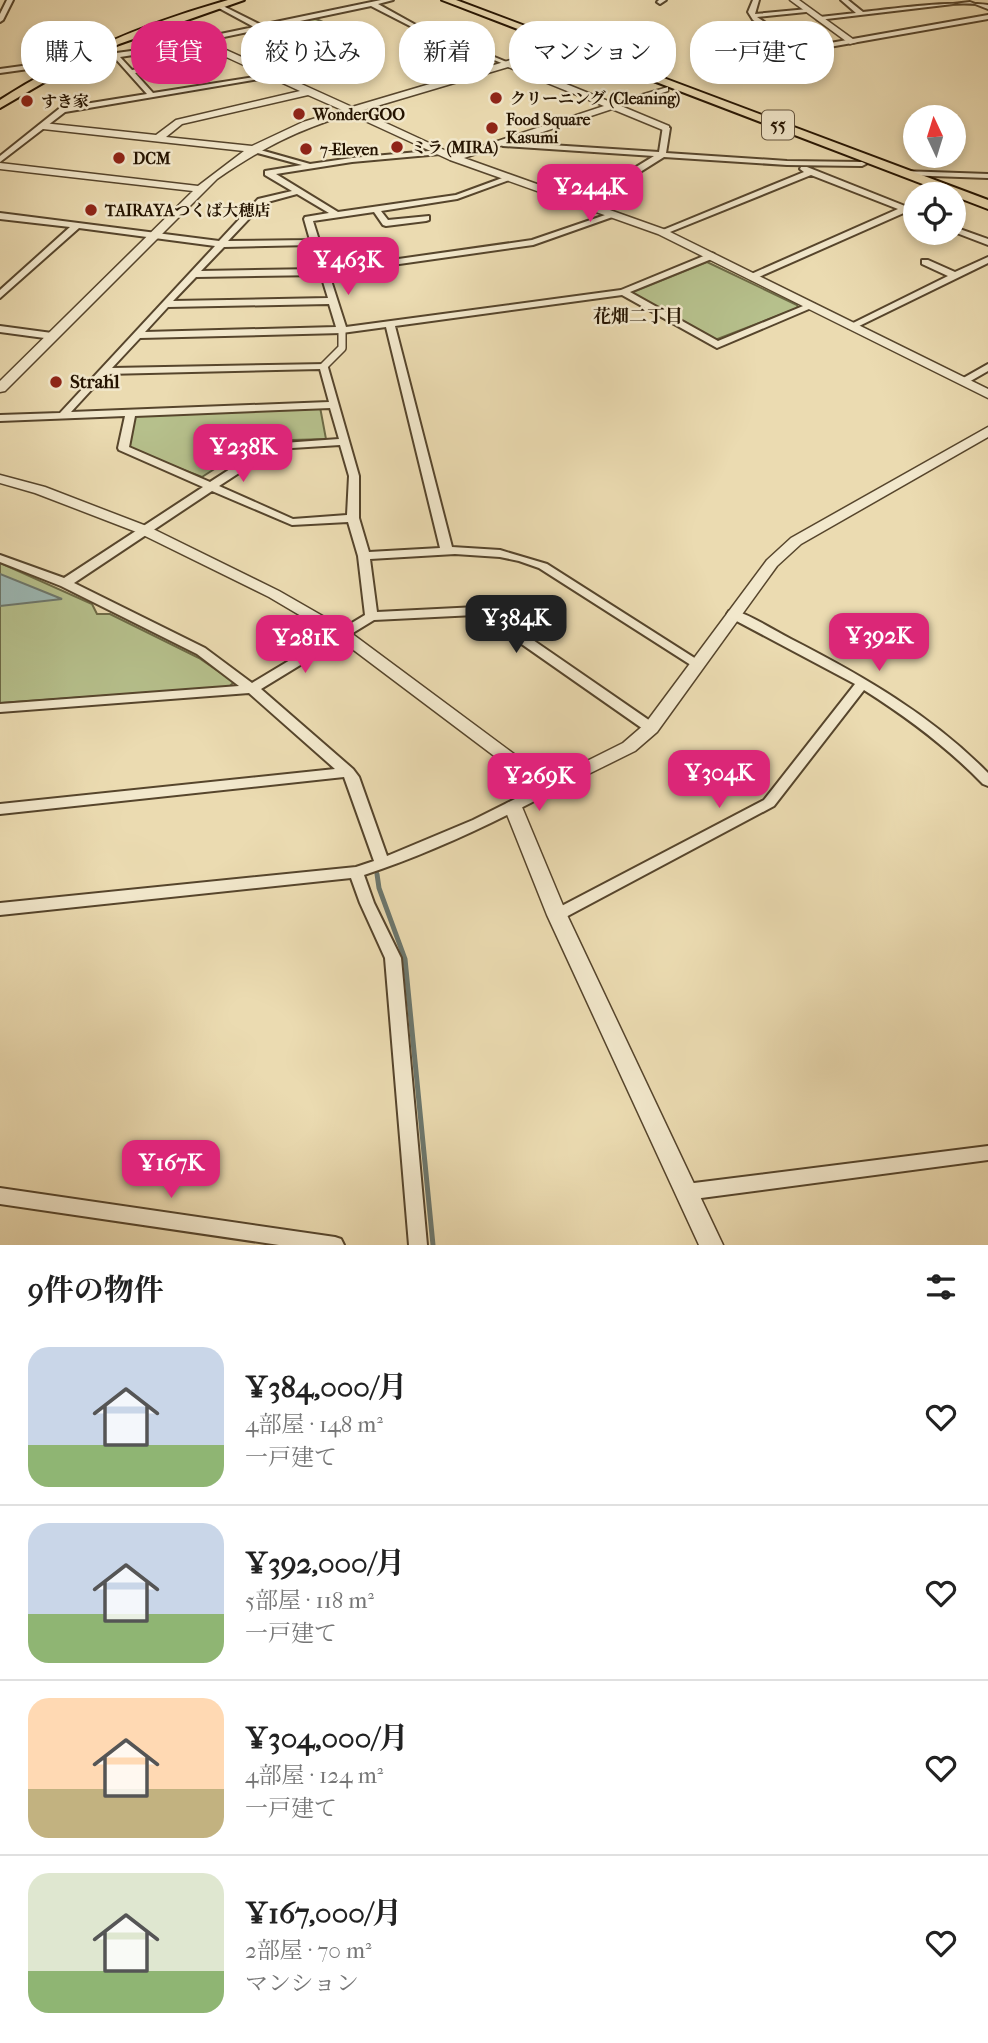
<!DOCTYPE html>
<html lang="ja">
<meta charset="utf-8">
<style>
body{margin:0;font-family:"IM FELL French Canon","Noto Serif JP",serif;background:#f6f6f6;color:#222;height:100vh;display:flex;flex-direction:column;font-size:26px;white-space:nowrap}
*{box-sizing:border-box;margin:0}
p{font-size:23px;color:#767676}
.icon{flex:none;width:38px;height:38px;fill:none;stroke:currentColor;stroke-width:2;stroke-linecap:round;stroke-linejoin:round}
.map{position:relative;height:1245px;overflow:hidden}
.panel{display:flex;flex-direction:column;background:#fff;flex:1}
.panel>*{flex:none}
.hud{position:absolute;left:21px;top:21px;width:947px;height:63px;display:flex;gap:14px}
.needle{width:46px;rotate:356deg}
.tools{position:absolute;left:903px;top:105px;display:grid;gap:14px}
.tools a{display:grid;place-items:center;width:63px;height:63px;border-radius:50%;background:#fff;box-shadow:0 4px 10px #0003;font-size:35px}
.price{position:absolute;translate:-50% -60px;padding:0 16px;border-radius:14px;background:#db2777;color:#fff;font-size:23px;line-height:46px;filter:drop-shadow(0 2px 4px #0008)}
.price::after{content:'';position:absolute;left:50%;top:42px;width:21px;height:16px;margin-left:-10px;background:inherit;clip-path:polygon(0 0,100% 0,50% 100%)}
.price.on{background:#222;color:#fff}
ul{padding:0;list-style:none}
li{display:flex;align-items:center;gap:21px;height:175px;padding:0 28px}
li+li{border-top:2px solid #e0e0e0}
li span{display:grid;place-items:center;flex:none;width:196px;height:140px;border-radius:21px;color:#555}
li>.icon{margin-inline-start:auto}
span .icon{width:84px;height:84px;fill:#fffc;stroke-width:1}
li b{font-size:30px}
h2{display:flex;justify-content:space-between;align-items:center;height:84px;padding:0 28px;font-size:30px}
.pill{padding:0 24px;border-radius:28px;background:#fff;box-shadow:0 4px 10px #0003;font-size:24px;line-height:63px}
.pill.on{background:#db2777;color:#fff}
.map>svg:first-child{display:block}
.green{fill:#b6c08c;stroke:#6d6a46;stroke-width:2}
.water{fill:#9cb9b6;stroke:#6c776d;stroke-width:2}
.lines{fill:none;stroke-linecap:round;stroke-linejoin:round}
.stream{stroke:#6c776d;stroke-width:5}
.pedestrian-casing{stroke:#56452c;stroke-width:10}
.minor-casing{stroke:#56452c;stroke-width:4}
.tertiary-casing{stroke:#56452c;stroke-width:3}
.primary-casing{stroke:#241300;stroke-width:4}
.trunk-casing{stroke:#241300;stroke-width:4}
.pedestrian{stroke:#f2e8cc;stroke-width:7}
.minor{fill:#f2e8cc;fill-rule:evenodd}
.tertiary{fill:#f2e8cc;fill-rule:evenodd}
.primary{fill:#ebdbb1;fill-rule:evenodd}
.trunk{fill:#ebdbb1;fill-rule:evenodd}
.poi-dot{fill:#8f2418;stroke:#f2e8cc;stroke-width:2.5}
.labels{text-anchor:middle;dominant-baseline:central;stroke-width:5;stroke-linejoin:round;paint-order:stroke}
.far-poi-label{font-size:16px;font-weight:bold;fill:#241300;stroke:#f2e8cc;text-anchor:start}
.shield{fill:#f2e8cc;stroke:#62533d;stroke-width:2}
.shield-label{font-size:18px;font-weight:bold;fill:#241300}
.far-neighbourhood-label{font-size:18px;font-weight:bold;fill:#241300;stroke:#f2e8cc}
.poi-label{font-size:19px;font-weight:bold;fill:#241300;stroke:#f2e8cc;text-anchor:start}
</style>
<div class="map">
<svg width="988" height="1245" viewBox="0 0 988 1245">
<rect width="100%" height="100%" fill="#ebdbb1"/>
<filter id="stains"><feTurbulence type="fractalNoise" baseFrequency=".00286" numOctaves="4"/><feColorMatrix values="0 0 0 0 .2 0 0 0 0 .09 0 0 0 0 .02 0 0 0 .5 -.17"/></filter>
<radialGradient id="worn" r=".72"><stop offset=".6" stop-color="#630" stop-opacity="0"/><stop offset="1" stop-color="#630" stop-opacity=".3"/></radialGradient>
<path class="green" d="M314,18L334,27L263,43L244,33Z
M707,262L797,305L798,308L715,340L632,295L633,292Z
M320,407L326,439L258,441L202,477L119,445L127,415Z
M0,563L92,604L97,614H110L199,658L234,682L229,687L0,703Z"/>
<path class="water" d="M0,574L62,599L0,606Z"/>
<g class="lines">
<path class="stream" d="M377,874L379,888L405,959L433,1245"/>
<defs>
<path id="pedestrian" d="M324,366L342,348V330"/>
<path id="minor" d="M7,0H13L3,20L0,22V14Z
M381,0H393L378,4L414,24L509,63L504,64L410,26L371,6L153,52L120,57L132,70L230,54L233,56L135,73L153,93L273,74L277,76L65,112L0,162V156L60,108L147,94L114,57L0,73V69L153,48L254,27L217,7V5L219,4L261,25Z
M659,0H666L660,4L657,2Z
M753,0H759L755,14L808,9L809,10L806,12L757,17L802,48L988,15V19L801,52L753,20L748,12Z
M841,0H848L863,12C896,8 959,0 988,5V9L970,2L818,20L817,19L820,17L856,13Z
M584,42L586,43V45L568,48L565,46Z
M663,126L670,128L666,153L787,161L862,162L866,164L862,166L787,165L664,157L629,179L566,202L562,200L563,198L623,175L654,156L503,146L499,144L503,142L659,152Z
M250,147L310,164L352,158L440,150L444,152L440,154L352,162L276,174L338,212L456,195L505,177L512,179L457,199L381,211L388,220L429,216V220L426,221L386,226L383,225L374,212L313,221L328,269L532,240L611,213L618,215L533,245L329,274L346,327L621,290L711,253L714,254V258L630,292L718,341L808,304H814L816,306L717,348L622,295L395,326L452,547L500,550L547,564L704,664L698,668L694,667L539,568L519,561L500,557L455,554L370,559L377,612L477,607L501,618L656,725L658,728L656,731H646L493,624L475,615L374,620L261,689L353,769L359,777L387,856L473,820L543,785H553L555,788L553,791C492,824 430,853 364,875L374,903L401,958L427,1245H409L385,958L360,903L351,878L0,915V903L356,867L374,861L344,777L0,814V804L335,769L249,693L0,712V704L239,686L197,654L61,586L0,562V555L64,578L203,487L119,450L118,448L125,416L0,421V415L60,413L215,246L79,228L0,298V290L70,227L0,219V213L219,241L258,199L292,191L265,175V171L302,165L250,151ZM297,194L329,213L305,217L304,219L310,240L228,241L264,203ZM312,245L319,269L201,271L224,247ZM321,275L328,298L173,301L196,277ZM329,304L336,327L145,332L168,307ZM386,327L440,548L369,552L359,518V476L327,364L112,368L140,338L342,333ZM320,369L329,402L71,412L106,374ZM330,408L339,439L269,444L210,482L129,447L135,416ZM340,445L349,476L347,515L293,519L219,486L276,449ZM212,491L292,525L348,522L358,556L365,615L252,683L205,648L74,583Z
M801,167H807L905,206L915,203V208L752,280L748,277L749,275L898,209L811,175L665,234L658,232L804,172L800,169Z
M902,171L988,174V178L905,175L901,173Z
M954,227L988,239V245L954,232Z
M988,257V263L855,328H849L847,326L948,276L922,264V260H928L955,272Z
M0,326L52,333L57,336L52,339L0,332Z
M988,364V371L967,383L963,384L958,381Z
M733,610C753,616 773,630 791,639C863,676 931,715 988,773V786L983,784C947,747 908,718 864,690L774,806L562,919L557,921L552,919L549,915L552,911L764,800L855,684L729,617L727,614L729,611Z
M988,1146V1160L686,1200L680,1198L677,1192L680,1186L686,1184Z
M0,1188L335,1237L341,1239L344,1245H279L0,1204Z"/>
<path id="tertiary" d="M790,0H799L857,42L850,44Z
M196,39H202L352,107L568,43L571,44V48L517,64L613,103L668,87V91L621,106L669,126V130H663L612,109L464,158L666,230L988,389V398L658,234L450,160L350,114C297,130 262,148 217,179L5,391L0,392V381L193,191L0,169V163L198,186L244,151L43,129L38,126L43,123L156,135L176,120L300,91L196,43ZM508,67L604,106L455,155L360,111ZM308,95L342,110L303,122L252,146L166,137L182,124Z
M988,427V437L801,544L777,566L657,732L635,751L548,794L542,792L335,636L269,597L139,533L35,493L0,483V475L45,487L149,527L279,591L347,630L549,780L623,743L645,724L767,560L791,538Z
M513,801L519,803L522,807L567,915L723,1245H699L547,915L504,807L507,803Z"/>
<path id="primary" d="M442,0H456L988,200V209Z"/>
<path id="trunk" d="M228,0H244L119,44L60,73L0,108V100C71,54 147,23 228,0Z"/>
</defs>
<use href="#pedestrian" class="pedestrian-casing"/>
<use href="#minor" class="minor-casing"/>
<use href="#tertiary" class="tertiary-casing"/>
<use href="#primary" class="primary-casing"/>
<use href="#trunk" class="trunk-casing"/>
<use href="#pedestrian" class="pedestrian"/>
<use href="#minor" class="minor"/>
<use href="#tertiary" class="tertiary"/>
<use href="#primary" class="primary"/>
<use href="#trunk" class="trunk"/>
</g>
<g class="poi-dot">
<circle cx="496" cy="98" r="7"/>
<circle cx="27" cy="101" r="7"/>
<circle cx="299" cy="114" r="7"/>
<circle cx="492" cy="128" r="7"/>
<circle cx="397" cy="147" r="7"/>
<circle cx="306" cy="149" r="7"/>
<circle cx="119" cy="158" r="7"/>
<circle cx="91" cy="210" r="7"/>
<circle cx="56" cy="382" r="7"/>
</g>
<g class="labels">
<g class="far-poi-label">
<text x="510" y="98">クリーニング (Cleaning)</text>
<text x="41" y="101">すき家</text>
<text x="313" y="114">WonderGOO</text>
<text x="506" y="119">Food Square<tspan x="506" dy="18">Kasumi</tspan></text>
<text x="411" y="147">ミラ (MIRA)</text>
<text x="320" y="149">7-Eleven</text>
<text x="133" y="158">DCM</text>
<text x="105" y="210">TAIRAYAつくば大穂店</text>
</g>
<rect class="shield" x="762" y="110.5" width="32" height="29" rx="5"/>
<g class="shield-label">
<text x="778" y="125">55</text>
</g>
<g class="far-neighbourhood-label">
<text x="638" y="316">花畑二丁目</text>
</g>
<g class="poi-label">
<text x="70" y="382">Strahl</text>
</g>
</g>
<rect width="100%" height="100%" filter="url(#stains)"/>
<rect width="100%" height="100%" fill="url(#worn)"/>
</svg>
<div class="tools">
<a><svg class="needle" viewBox="-14 -14 28 28"><path d="M0-13l5 13h-10z" fill="#e53935"/><path d="M0 13l5-13h-10z" fill="#767676"/></svg></a>
<a><svg class="icon" aria-label="locate" viewBox="0 0 24 24"><circle cx="12" cy="12" r="6"/><path d="M12 2v4M12 18v4M2 12h4M18 12h4"/></svg></a>
</div>
<b class="price" style="left:590px;top:224px">¥244K</b>
<b class="price" style="left:348px;top:297px">¥463K</b>
<b class="price" style="left:243px;top:484px">¥238K</b>
<b class="price on" style="left:516px;top:655px">¥384K</b>
<b class="price" style="left:879px;top:673px">¥392K</b>
<b class="price" style="left:305px;top:675px">¥281K</b>
<b class="price" style="left:719px;top:810px">¥304K</b>
<b class="price" style="left:539px;top:813px">¥269K</b>
<b class="price" style="left:171px;top:1200px">¥167K</b>
<div class="hud">
<a class="pill">購入</a>
<a class="pill on">賃貸</a>
<a class="pill">絞り込み</a>
<a class="pill">新着</a>
<a class="pill">マンション</a>
<a class="pill">一戸建て</a>
</div>
</div>
<section class="panel">
<h2>9件の物件<svg class="icon" aria-label="filters" viewBox="0 0 24 24"><path d="M4 7h16M4 17h16"/><circle cx="9" cy="7" r="2"/><circle cx="15" cy="17" r="2"/></svg></h2>
<ul>
<li><span style="background:linear-gradient(#c9d6e8 70%,#8fb573 0)"><svg class="icon" aria-label="home" viewBox="0 0 24 24"><path d="M3 11l9-7 9 7M6 9v11h12V9"/></svg></span><div><b>¥384,000/月</b><p>4部屋 · 148 m²</p><p>一戸建て</p></div><svg class="icon" aria-label="heart" viewBox="0 0 24 24"><path d="M12 20l-8-8c-3-5 5-10 8-4 3-6 11-1 8 4z"/></svg></li>
<li><span style="background:linear-gradient(#c9d6e8 65%,#8fb573 0)"><svg class="icon" aria-label="home" viewBox="0 0 24 24"><path d="M3 11l9-7 9 7M6 9v11h12V9"/></svg></span><div><b>¥392,000/月</b><p>5部屋 · 118 m²</p><p>一戸建て</p></div><svg class="icon" aria-label="heart" viewBox="0 0 24 24"><path d="M12 20l-8-8c-3-5 5-10 8-4 3-6 11-1 8 4z"/></svg></li>
<li><span style="background:linear-gradient(#ffd9b3 65%,#c2b280 0)"><svg class="icon" aria-label="home" viewBox="0 0 24 24"><path d="M3 11l9-7 9 7M6 9v11h12V9"/></svg></span><div><b>¥304,000/月</b><p>4部屋 · 124 m²</p><p>一戸建て</p></div><svg class="icon" aria-label="heart" viewBox="0 0 24 24"><path d="M12 20l-8-8c-3-5 5-10 8-4 3-6 11-1 8 4z"/></svg></li>
<li><span style="background:linear-gradient(#dfe7d0 70%,#8fb573 0)"><svg class="icon" aria-label="home" viewBox="0 0 24 24"><path d="M3 11l9-7 9 7M6 9v11h12V9"/></svg></span><div><b>¥167,000/月</b><p>2部屋 · 70 m²</p><p>マンション</p></div><svg class="icon" aria-label="heart" viewBox="0 0 24 24"><path d="M12 20l-8-8c-3-5 5-10 8-4 3-6 11-1 8 4z"/></svg></li>
</ul>
</section>
